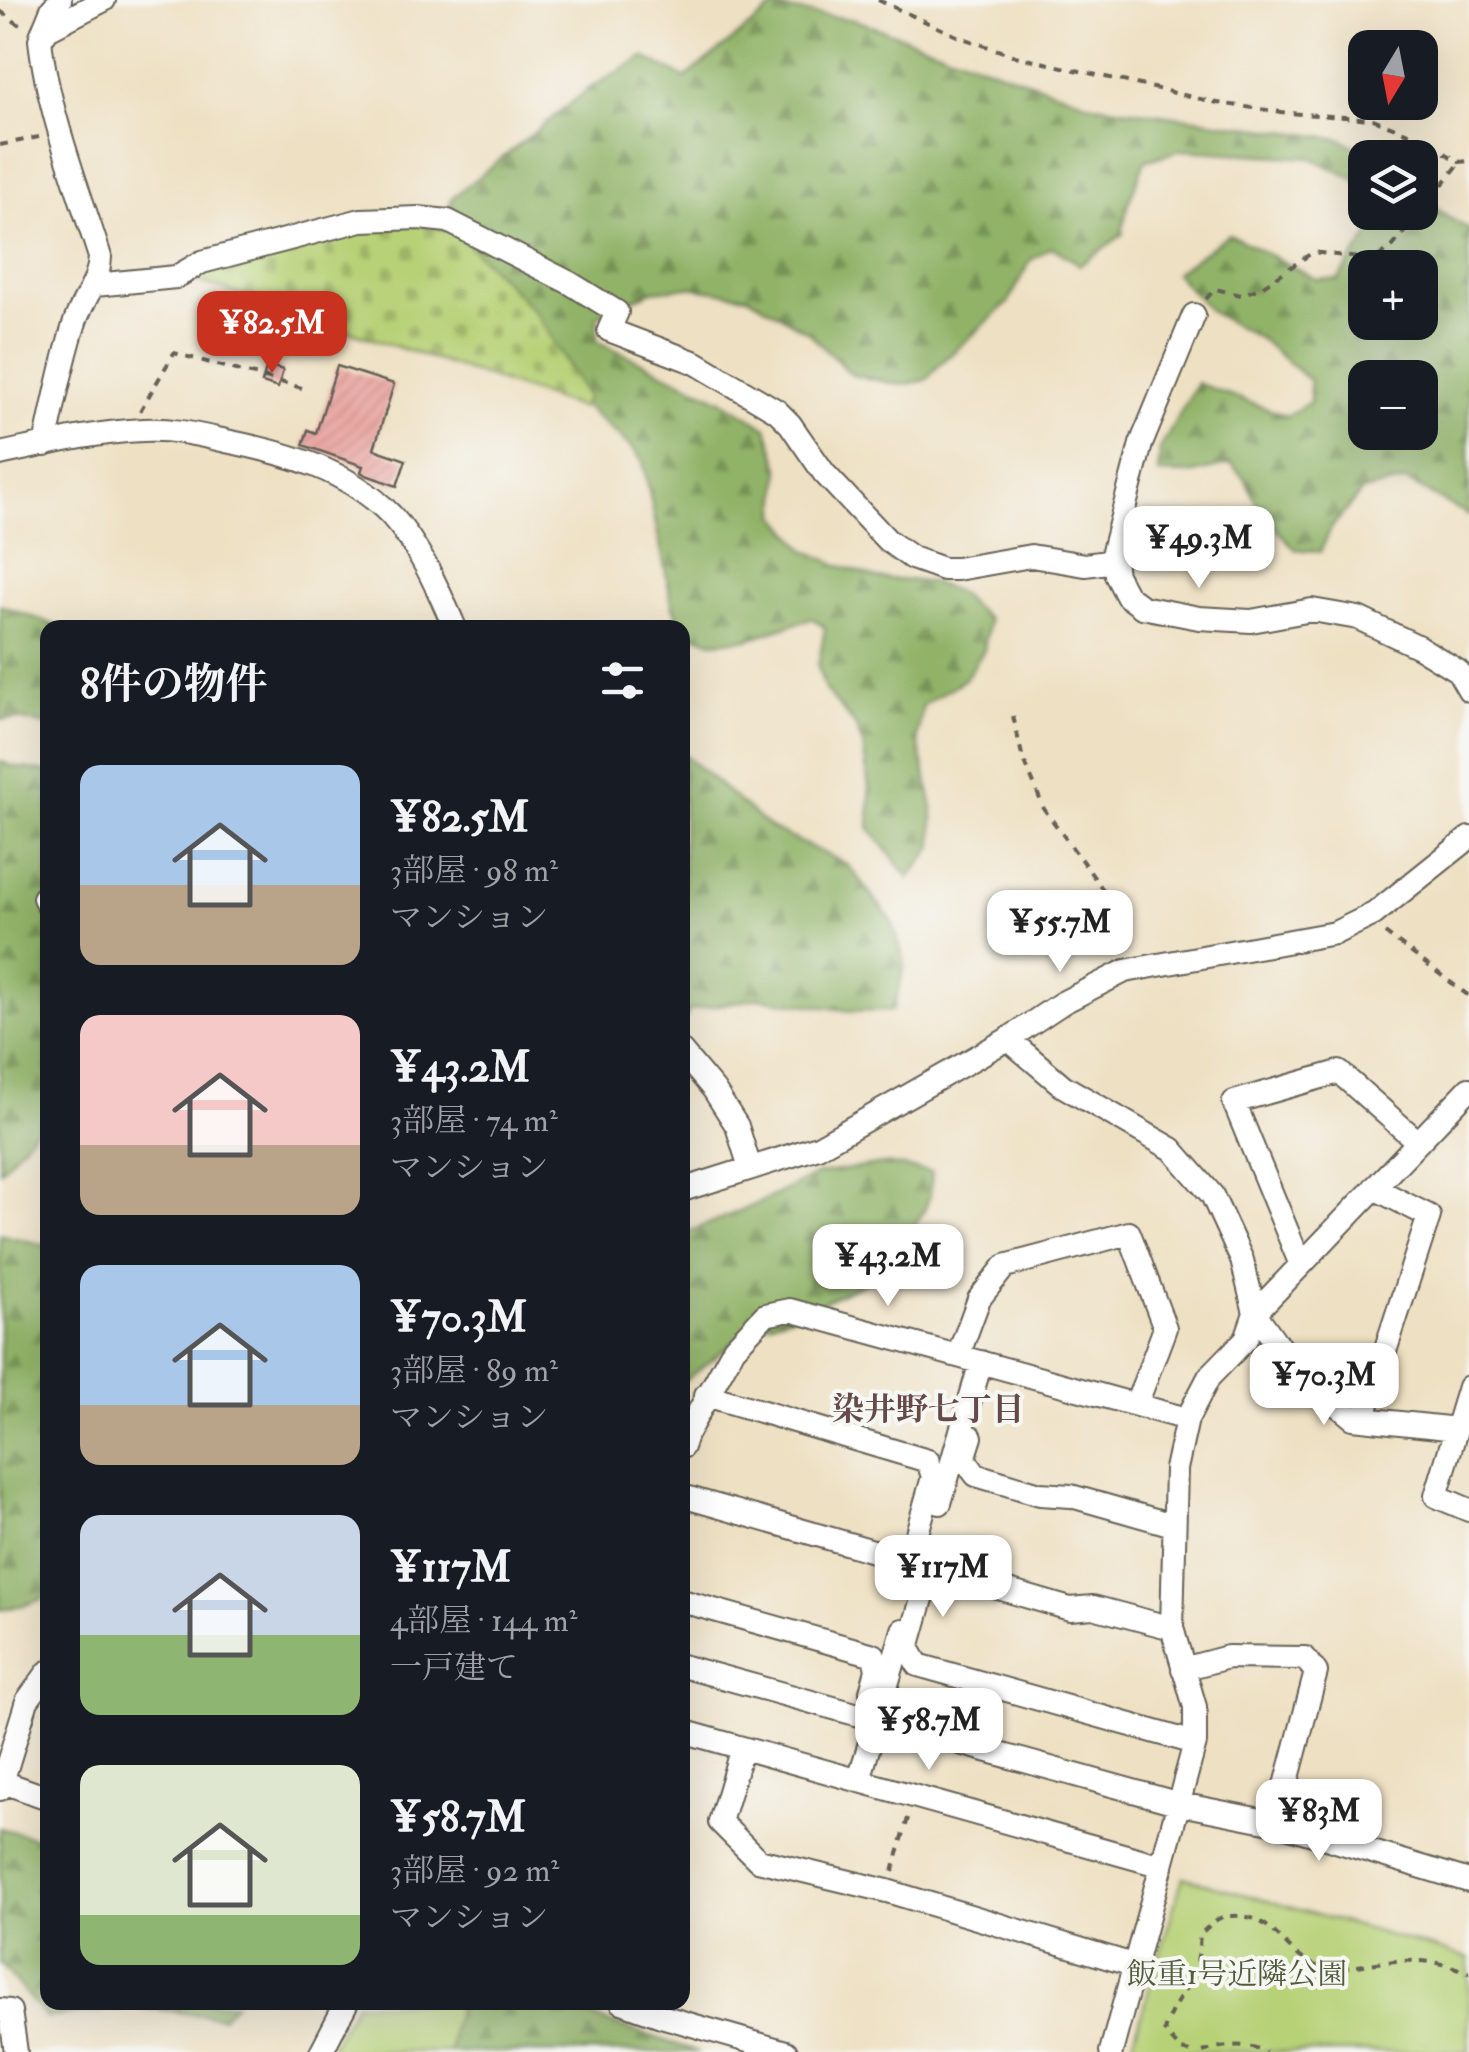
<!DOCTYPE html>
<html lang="ja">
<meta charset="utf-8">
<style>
body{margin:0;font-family:"IM FELL Double Pica","Noto Serif JP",serif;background:#20242c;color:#f1f3f6;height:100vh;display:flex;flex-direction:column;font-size:38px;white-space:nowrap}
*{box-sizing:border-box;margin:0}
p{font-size:32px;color:#9ea1a6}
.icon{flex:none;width:55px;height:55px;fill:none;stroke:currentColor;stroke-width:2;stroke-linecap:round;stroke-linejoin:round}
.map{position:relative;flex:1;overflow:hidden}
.sheet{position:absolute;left:40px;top:620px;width:650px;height:1390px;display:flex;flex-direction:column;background:#171b24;border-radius:20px;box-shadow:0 10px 40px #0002}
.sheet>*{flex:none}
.needle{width:65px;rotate:190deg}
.fabs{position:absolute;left:1348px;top:30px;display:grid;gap:20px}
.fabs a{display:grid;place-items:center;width:90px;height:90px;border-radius:20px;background:#171b24;box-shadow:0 10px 40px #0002;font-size:50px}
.price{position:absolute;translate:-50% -85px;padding:0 22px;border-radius:20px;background:#fff;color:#222;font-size:32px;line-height:65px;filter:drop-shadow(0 2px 5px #0008)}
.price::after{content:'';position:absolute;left:50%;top:60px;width:30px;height:22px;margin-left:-15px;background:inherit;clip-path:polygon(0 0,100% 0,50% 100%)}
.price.on{background:#c8321e;color:#fff}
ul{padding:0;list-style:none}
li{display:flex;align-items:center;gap:30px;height:250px;padding:0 40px}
li span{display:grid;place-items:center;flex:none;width:280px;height:200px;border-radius:20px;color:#555}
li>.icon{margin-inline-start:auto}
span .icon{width:120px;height:120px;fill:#fffc;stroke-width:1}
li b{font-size:42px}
h2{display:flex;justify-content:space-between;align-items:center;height:120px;padding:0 40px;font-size:42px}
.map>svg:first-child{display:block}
.forest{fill:url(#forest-firs);stroke:#566842;stroke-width:2.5;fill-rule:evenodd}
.cemetery{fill:url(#cemetery-stones);stroke:#6a764a;stroke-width:2.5}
.park{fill:#b7d177;stroke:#6a764a;stroke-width:2.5}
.building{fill:url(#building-hatch)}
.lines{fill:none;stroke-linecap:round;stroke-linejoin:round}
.minor-casing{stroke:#666156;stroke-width:26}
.path{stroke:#666156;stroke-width:4;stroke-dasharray:8 8;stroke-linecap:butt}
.minor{stroke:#fff;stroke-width:22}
.labels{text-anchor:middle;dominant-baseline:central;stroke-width:8;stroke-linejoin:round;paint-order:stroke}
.park-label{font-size:30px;fill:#525b3c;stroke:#f6f6f2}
.neighbourhood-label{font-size:32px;font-weight:bold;fill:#644b49;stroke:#f6f6f2}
</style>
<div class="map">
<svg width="1469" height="2052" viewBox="0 0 1469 2052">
<defs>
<pattern id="forest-firs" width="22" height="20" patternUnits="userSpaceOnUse" patternTransform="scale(2.5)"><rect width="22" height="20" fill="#91b368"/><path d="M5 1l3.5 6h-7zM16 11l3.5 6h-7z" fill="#769155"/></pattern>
<pattern id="cemetery-stones" width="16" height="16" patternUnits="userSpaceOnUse" patternTransform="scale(2.5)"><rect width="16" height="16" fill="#b7d177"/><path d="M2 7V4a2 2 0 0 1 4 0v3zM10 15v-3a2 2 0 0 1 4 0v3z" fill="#9db366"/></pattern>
<pattern id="building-hatch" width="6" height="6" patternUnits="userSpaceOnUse" patternTransform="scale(2.5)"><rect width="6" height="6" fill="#e9a19d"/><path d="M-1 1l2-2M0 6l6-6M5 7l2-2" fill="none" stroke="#c78a87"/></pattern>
</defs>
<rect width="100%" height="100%" fill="#f6f6f2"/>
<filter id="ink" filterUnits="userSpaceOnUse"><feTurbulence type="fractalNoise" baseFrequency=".01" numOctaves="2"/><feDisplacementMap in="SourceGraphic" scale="20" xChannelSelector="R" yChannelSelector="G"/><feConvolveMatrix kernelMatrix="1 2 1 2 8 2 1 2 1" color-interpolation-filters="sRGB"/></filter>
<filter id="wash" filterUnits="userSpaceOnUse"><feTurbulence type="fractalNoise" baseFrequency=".0048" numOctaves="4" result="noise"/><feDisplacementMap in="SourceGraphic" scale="40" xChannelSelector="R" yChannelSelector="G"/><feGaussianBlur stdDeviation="2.25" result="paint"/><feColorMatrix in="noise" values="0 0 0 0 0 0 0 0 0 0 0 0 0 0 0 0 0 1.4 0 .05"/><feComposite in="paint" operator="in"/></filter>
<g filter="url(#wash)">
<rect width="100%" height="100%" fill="#eee0c2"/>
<path class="forest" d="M773,8L855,20L1095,105L1341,139L1373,157L1365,158V192L1354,179L1311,158L1181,150L1145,161L1127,206L1122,235L1080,265L1052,247L1031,260L1008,303L938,366L926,380L902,385L852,375L809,333L748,296L689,287L652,291L597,316V341L722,400L767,428L780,468L777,515L805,550L840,566L877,578L930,582L956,591L988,620L984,650L965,679L923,705L917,738L933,807V847L909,878L869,827L870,795L863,745L855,725L825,690L818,667L825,628L812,618L748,639L712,642L687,632L673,608L643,462L632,448L568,392L441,235L452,198L590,88L644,57L685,78Z
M1420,194L1446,216L1469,229V515L1406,481L1362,491L1332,527L1320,552L1295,549L1259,509L1246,480L1231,464L1190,474L1158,473L1160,449L1197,383L1287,416L1310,402V381L1262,340L1211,312L1175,273L1229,234L1316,279L1338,280L1376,225L1375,213L1420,212ZM1365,268H1420V322H1365ZM1365,378H1420V432H1365Z
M0,605L60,627L48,628L47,725L17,719L0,720Z
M683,754L770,828L847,864L892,921L905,964L893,1010L852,1011L759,998L690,1010L683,1021Z
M0,761L11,766L48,772L47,1108L37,1128L0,1171Z
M884,1164L932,1172L930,1196L924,1211L884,1273L800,1313L752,1328L683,1382V1234L752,1206L818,1174Z
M0,1234L48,1246L47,1597L28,1604L0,1610Z
M0,1828L47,1841L48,2002L235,2003L222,2017L132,2007L46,2018L0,1963Z
M459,2002L549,2003L699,2052H450L452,2030Z"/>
<path class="cemetery" d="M410,223L455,231L536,313L587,397L581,408L192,279L201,267L327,233Z"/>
<path class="park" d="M1183,1877L1469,1958V2052H1130Z
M356,2003H459L452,2030L450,2052H328Z"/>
<g id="blocks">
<path class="building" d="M267,365L283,370L278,388L262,383Z
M337,366L394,384L374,449L406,460L397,486L366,475L361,472L363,466L303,445L308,430L316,433Z"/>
</g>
</g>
<g filter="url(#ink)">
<use href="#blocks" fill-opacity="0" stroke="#666156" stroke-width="2.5"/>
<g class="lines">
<defs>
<path id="minor" d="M41,36L52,9L60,0
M95,285L176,277L202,262L361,220L419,218L448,221L570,283L617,312L609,330L696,363L777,411L790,424L824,473L887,540L912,558L943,569H957L1031,556L1085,565L1115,561
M1194,315L1141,444L1113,551L1116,575L1127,596L1142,607L1199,618L1251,621L1312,610L1358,618L1419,647L1458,671L1469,690
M45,445C54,404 62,362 75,322C83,298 99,283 100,257C78,188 48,111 40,40L48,29L104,0
M0,454C47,444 95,432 143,430C171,428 199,435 226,441C286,453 347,469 391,515C420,547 438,589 455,628
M48,896L44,898L48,905
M1008,1039L1063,1086L1172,1149L1212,1195L1242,1260L1255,1313L1246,1339L1209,1377L1187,1419L1176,1469L1172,1628L1195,1707V1743L1111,2052
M682,1052L714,1090L737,1126L750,1168
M682,1190L818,1147L1008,1039L1062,1003L1125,971L1335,933L1374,914L1469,838
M1301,1265L1234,1102L1339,1072L1418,1142
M958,1356L979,1299L1005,1266L1129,1233L1165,1328L1136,1405
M1469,1387L1436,1496L1469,1510
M1363,1419L1429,1216L1374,1188
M1457,1429L1353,1418L1297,1372L1255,1313L1469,1089
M971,1437L964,1459L976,1475L1040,1494L1071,1496L1173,1525
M682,1447L686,1435L734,1348L765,1315L790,1310L1187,1419
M682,1496L901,1559L912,1551L933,1477L928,1461L706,1395
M940,1503L981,1362
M682,1601L874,1655L877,1670L871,1692
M1172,1628L1093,1607L1070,1609L940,1571L927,1581L908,1648L918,1665L1195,1743
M682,1666L1180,1804L1276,1823L1469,1881
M1183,1669L1228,1657L1305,1658L1316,1672L1276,1823
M682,1731L1162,1866
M742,1748L720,1822L758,1860L887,1891L1136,1966
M859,1780L903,1630
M0,1781L48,1798
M0,1789L27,1701L48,1672
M622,2002L661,2016L786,2052
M0,2010L10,2011L16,2052
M321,2052L347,2002"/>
</defs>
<use href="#minor" class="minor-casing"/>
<path class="path" d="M878,0L957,36L1015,56L1218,103L1288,113L1373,119L1418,137L1460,162L1469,161
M0,11L21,26
M0,145L39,137
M1206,299L1215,289L1241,295L1262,287L1313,252L1374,260L1393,246L1459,164
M140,411L174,353L302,388
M1013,716L1022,755L1044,809L1104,891L1120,952
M1385,933L1469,996
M893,1872L908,1818
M1190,2052L1181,2050L1164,2031C1170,2006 1189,1990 1196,1966C1199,1956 1199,1944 1200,1934C1206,1929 1212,1923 1218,1919C1224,1916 1226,1916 1233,1916C1277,1913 1284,1960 1324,1968C1339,1971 1355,1966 1370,1964C1404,1959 1438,1958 1469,1973
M1203,2052C1222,2045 1248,2042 1266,2052"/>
<use href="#minor" class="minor"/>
</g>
</g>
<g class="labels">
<g class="park-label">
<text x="1237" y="1974">飯重1号近隣公園</text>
</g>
<g class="neighbourhood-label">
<text x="928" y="1410">染井野七丁目</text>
</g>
</g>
</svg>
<div class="fabs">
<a><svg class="needle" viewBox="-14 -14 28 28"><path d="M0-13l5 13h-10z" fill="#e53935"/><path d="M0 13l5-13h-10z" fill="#9ea1a6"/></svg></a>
<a><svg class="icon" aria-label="layers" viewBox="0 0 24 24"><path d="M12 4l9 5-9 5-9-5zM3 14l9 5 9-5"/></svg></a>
<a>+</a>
<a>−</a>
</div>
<b class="price on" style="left:272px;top:376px">¥82.5M</b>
<b class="price" style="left:1199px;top:591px">¥49.3M</b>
<b class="price" style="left:1060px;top:975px">¥55.7M</b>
<b class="price" style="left:888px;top:1309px">¥43.2M</b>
<b class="price" style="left:1324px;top:1428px">¥70.3M</b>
<b class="price" style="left:943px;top:1620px">¥117M</b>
<b class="price" style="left:929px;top:1773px">¥58.7M</b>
<b class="price" style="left:1319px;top:1864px">¥83M</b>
<section class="sheet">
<h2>8件の物件<svg class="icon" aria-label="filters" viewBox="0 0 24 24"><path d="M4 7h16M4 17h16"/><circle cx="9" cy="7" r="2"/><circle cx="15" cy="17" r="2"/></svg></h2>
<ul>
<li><span style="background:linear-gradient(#a9c7e8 60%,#b9a48a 0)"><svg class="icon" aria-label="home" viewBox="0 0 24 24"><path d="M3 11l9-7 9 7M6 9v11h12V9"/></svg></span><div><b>¥82.5M</b><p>3部屋 · 98 m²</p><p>マンション</p></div></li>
<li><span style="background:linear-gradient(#f6c9c9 65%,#b9a48a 0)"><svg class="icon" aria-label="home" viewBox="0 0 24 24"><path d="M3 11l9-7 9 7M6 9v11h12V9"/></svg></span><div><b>¥43.2M</b><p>3部屋 · 74 m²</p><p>マンション</p></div></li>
<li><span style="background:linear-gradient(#a9c7e8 70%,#b9a48a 0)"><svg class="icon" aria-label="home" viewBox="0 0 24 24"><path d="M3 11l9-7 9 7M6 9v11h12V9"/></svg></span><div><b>¥70.3M</b><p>3部屋 · 89 m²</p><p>マンション</p></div></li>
<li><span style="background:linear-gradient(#c9d6e8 60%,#8fb573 0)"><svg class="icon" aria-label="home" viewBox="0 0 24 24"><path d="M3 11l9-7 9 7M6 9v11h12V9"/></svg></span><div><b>¥117M</b><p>4部屋 · 144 m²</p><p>一戸建て</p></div></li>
<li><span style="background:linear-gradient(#dfe7d0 75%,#8fb573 0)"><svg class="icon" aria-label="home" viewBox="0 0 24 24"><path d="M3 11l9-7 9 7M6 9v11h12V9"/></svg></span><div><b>¥58.7M</b><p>3部屋 · 92 m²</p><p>マンション</p></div></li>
</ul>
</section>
</div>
